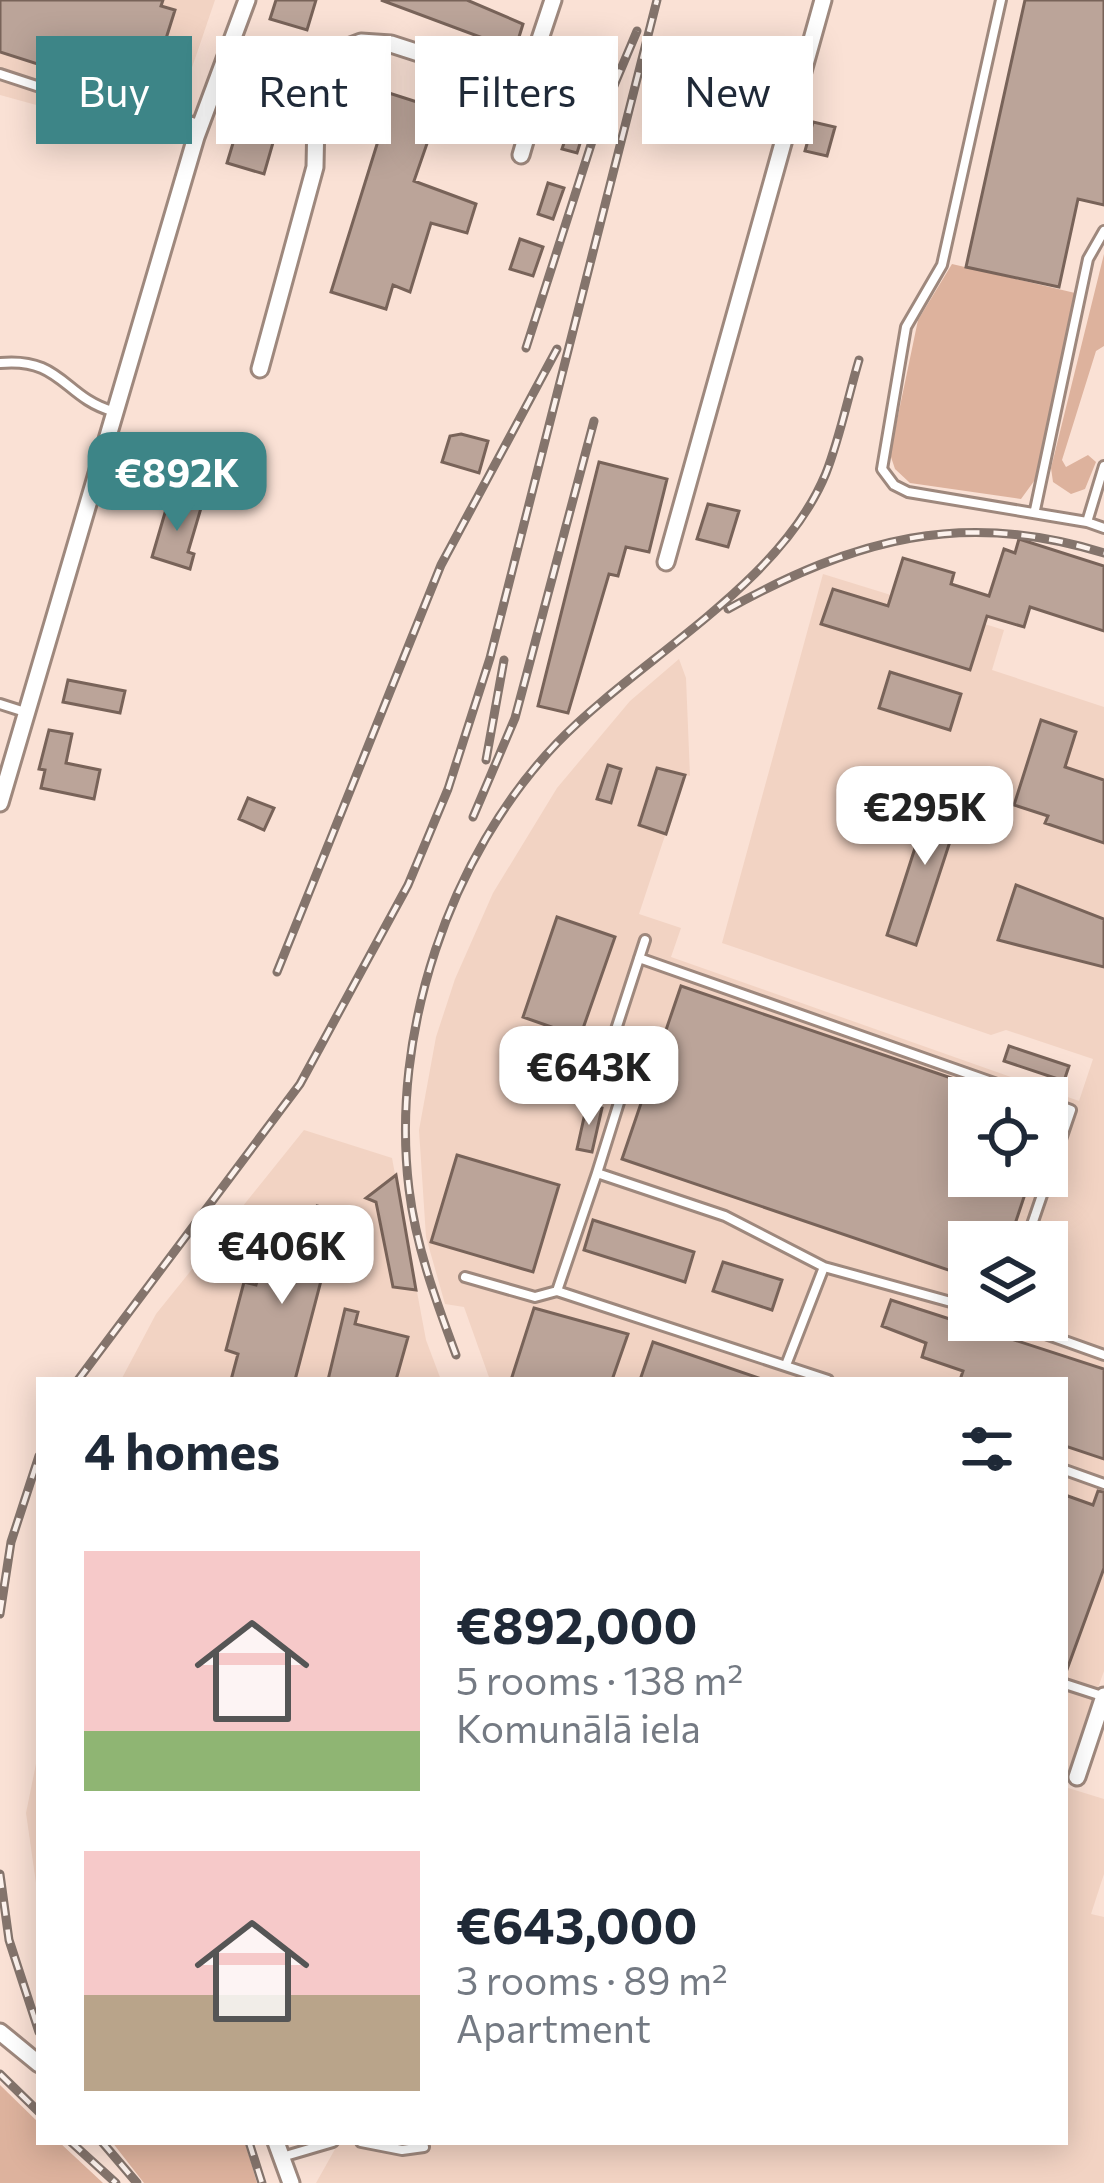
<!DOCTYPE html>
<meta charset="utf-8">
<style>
body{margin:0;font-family:Commissioner,sans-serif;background:#f6f6f7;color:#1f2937;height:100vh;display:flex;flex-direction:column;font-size:45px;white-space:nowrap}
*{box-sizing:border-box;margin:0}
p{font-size:39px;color:#747a83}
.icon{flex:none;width:66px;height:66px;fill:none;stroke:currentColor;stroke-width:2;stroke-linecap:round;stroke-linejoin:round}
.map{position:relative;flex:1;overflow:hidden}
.panel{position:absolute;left:36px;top:1377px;width:1032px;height:768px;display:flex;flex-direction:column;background:#fff;border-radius:0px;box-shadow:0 6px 30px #0003}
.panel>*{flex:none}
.hud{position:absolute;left:36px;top:36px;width:1032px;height:108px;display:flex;gap:24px}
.controls{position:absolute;left:948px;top:1077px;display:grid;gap:24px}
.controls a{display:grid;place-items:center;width:120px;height:120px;border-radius:0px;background:#fff;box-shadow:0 6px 30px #0003;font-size:60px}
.price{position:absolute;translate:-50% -102px;padding:0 27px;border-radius:24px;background:#fff;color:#222;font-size:39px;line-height:78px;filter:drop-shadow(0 3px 6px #0008)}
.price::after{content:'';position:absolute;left:50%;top:72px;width:36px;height:27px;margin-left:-18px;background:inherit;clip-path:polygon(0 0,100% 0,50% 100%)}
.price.active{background:#3d8587;color:#fff}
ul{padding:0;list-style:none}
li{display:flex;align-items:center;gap:36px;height:300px;padding:0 48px}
li span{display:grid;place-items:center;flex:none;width:336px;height:240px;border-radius:0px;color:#555}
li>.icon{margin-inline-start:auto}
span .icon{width:144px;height:144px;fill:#fffc;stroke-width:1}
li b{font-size:51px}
h2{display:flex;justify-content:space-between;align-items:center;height:144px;padding:0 48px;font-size:51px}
.pill{padding:0 42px;border-radius:0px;background:#fff;box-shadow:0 6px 30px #0003;font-size:42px;line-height:108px}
.pill.active{background:#3d8587;color:#fff}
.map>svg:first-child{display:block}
.built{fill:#f2d3c3;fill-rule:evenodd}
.green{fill:#ddb29d}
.building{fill:#bba499;stroke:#786359;stroke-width:3}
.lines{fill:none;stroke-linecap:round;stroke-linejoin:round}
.lane-casing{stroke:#9e887d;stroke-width:14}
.street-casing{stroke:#9e887d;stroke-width:21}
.lane{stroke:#fff;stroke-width:8}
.street{stroke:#fff;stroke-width:15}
.rail-casing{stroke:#84746c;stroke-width:9}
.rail{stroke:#fcf2ed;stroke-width:4.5;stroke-dasharray:14;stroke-linecap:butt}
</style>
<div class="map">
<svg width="1104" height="2183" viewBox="0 0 1104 2183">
<rect width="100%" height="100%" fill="#fae1d5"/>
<path class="built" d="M0,0H215L167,141L0,95Z
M823,574L1004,630L992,670L1104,707V1671L1065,1781V1380H490L464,1307L445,1304L426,1237L419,1130L436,1037L455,979L493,893L557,788L630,701L679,659L686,678L690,776L685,775L639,914L681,928L671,957L1079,1101L1093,1059L1006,1030L991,1035L722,943ZM969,1098H1047V1176H969ZM969,1242H1047V1320H969Z
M304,1130L392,1158L426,1340L441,1380H121L156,1314Z
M39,1749V1904L26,1813Z
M1065,1787L1104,1799V1874L1091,1914L1104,1917V2183H316L339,2142H1065Z"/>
<path class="green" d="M1104,254V346L1096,351L1062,460L1066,467L1088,455L1096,462L1085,489L1071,494L1053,482L1051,468Z
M952,264L1075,293L1037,477L1021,499L910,483L895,469L890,454L918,320Z
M0,2085L39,2123V2142H59L103,2183H0Z
M112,2142H245L257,2183H144Z"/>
<path class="building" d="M0,0H163L161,6L175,10L147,99L0,52Z
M276,0H316L307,30L270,19Z
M381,0H467L523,24L515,50Z
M1025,0H1104V205L1078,199L1059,287L966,267Z
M576,41L613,53L606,72L570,61Z
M357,68L372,72L367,86L439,109L414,181L476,204L467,233L431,223L410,292L393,285L386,309L331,292L388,109L349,96Z
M249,90L285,101L264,174L227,163Z
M579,97L593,102L577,153L562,149Z
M813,122L835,127L827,156L805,151Z
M548,183L564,188L553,219L538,214Z
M520,239L543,247L533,276L510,269Z
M461,434L488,441L479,473L442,462L450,436Z
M599,462L667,479L649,552L626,547L618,576L609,574L568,713L538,706Z
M169,499L201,508L188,552L194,554L190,569L152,557Z
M708,504L739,511L728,547L697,539Z
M1019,539L1104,566V631L1030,607L1024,627L987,616L970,670L821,624L833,589L888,606L903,558L954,573L951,584L989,596L1004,549L1015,553Z
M890,672L961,694L950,730L879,708Z
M68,680L125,691L120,713L63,702Z
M1041,720L1076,732L1065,767L1104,780V843L1045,823L1048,816L1014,805Z
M49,730L72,734L66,763L100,770L94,799L41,788L45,770L39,769Z
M608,765L621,769L611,803L597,799Z
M657,768L685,775L666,834L639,825Z
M933,792L963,802L916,945L887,935Z
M248,798L274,808L264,830L239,819Z
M1016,885L1104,919V967L998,940Z
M557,917L615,937L580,1037L523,1017Z
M681,986L1004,1096L969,1098V1176H1031L1009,1242H969V1277L622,1159Z
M1009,1046L1069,1066L1064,1081L1004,1061Z
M587,1104L602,1108L592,1152L577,1149Z
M457,1155L559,1185L533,1272L431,1242Z
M396,1175L416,1290L393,1287L376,1202L366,1198Z
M317,1206L339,1212L295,1380H231L238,1354L226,1350L244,1282L256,1285L264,1259L292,1266L306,1214L313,1216Z
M593,1220L694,1252L685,1282L584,1250Z
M723,1262L782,1280L772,1310L713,1291Z
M891,1300L1104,1369V1459L1065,1446V1380H960L963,1371L922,1357L926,1343L882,1326Z
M534,1308L628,1334L612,1380H511Z
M345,1309L358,1312L355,1324L408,1337L396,1380H328Z
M653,1342L759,1378L758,1380H640Z
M1098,1491L1104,1492V1568L1065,1675V1495L1093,1505Z"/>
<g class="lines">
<defs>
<path id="lane" d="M1001,0L942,265L906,327L882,469L894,485L908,492L1087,522L1104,466
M0,74L110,110L171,115L201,125
M0,363C61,357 64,397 112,411
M1035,510L1088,259L1104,231
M1087,522L1104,528
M0,704L25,712
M645,940L608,1054L622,1093L597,1173L725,1216L824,1267L786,1365
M639,958L1037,1098
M1026,1242L1071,1110L1047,1101
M824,1267L969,1307
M465,1277L535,1297L557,1291L828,1380
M557,1291L597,1173
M1006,1320L1104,1355
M1065,1470L1104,1484
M1065,1684L1102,1696
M361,2142L402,2150L424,2147
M282,2157L333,2142"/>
<path id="street" d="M521,155L528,131L524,87L553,0
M260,369L315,167L316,117L324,72L335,52L361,42L391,44L524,87
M666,562L823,0
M0,803L196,137L247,0
M1077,1777L1104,1696
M0,2032L39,2064
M276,2142L291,2183"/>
</defs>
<use href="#lane" class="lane-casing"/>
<use href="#street" class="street-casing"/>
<use href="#lane" class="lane"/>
<use href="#street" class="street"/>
<defs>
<path id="rail" d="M526,348L597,126L637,31
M728,609C854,539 963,509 1104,553
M486,760L504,660
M473,817L515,718L594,421
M277,972L441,565L557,349
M456,1355C436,1301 416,1247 409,1189C390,1034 449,856 557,743C639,658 780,586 826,473C840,437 848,397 859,360
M78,1380L300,1084L408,885L448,789L490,658L657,0
M0,1614L11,1542L39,1456
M0,1874L9,1940L39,2032
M0,2074L39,2112
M71,2142L116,2183
M102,2142L137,2183
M249,2142L262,2183"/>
</defs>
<use href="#rail" class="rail-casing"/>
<use href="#rail" class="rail"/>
</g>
</svg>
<div class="controls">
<a><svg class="icon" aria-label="locate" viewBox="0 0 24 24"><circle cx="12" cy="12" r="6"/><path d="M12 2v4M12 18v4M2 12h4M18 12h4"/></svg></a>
<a><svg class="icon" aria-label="layers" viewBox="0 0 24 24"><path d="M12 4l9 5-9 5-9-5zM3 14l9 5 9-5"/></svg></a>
</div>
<b class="price active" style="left:177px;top:534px">€892K</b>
<b class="price" style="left:925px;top:868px">€295K</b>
<b class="price" style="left:589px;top:1128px">€643K</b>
<b class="price" style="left:282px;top:1307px">€406K</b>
<div class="hud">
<a class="pill active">Buy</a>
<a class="pill">Rent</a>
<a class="pill">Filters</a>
<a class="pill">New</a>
</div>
<section class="panel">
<h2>4 homes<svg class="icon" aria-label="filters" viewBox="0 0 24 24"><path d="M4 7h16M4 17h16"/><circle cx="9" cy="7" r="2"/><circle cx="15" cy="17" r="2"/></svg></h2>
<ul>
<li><span style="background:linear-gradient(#f6c9c9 75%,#8fb573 0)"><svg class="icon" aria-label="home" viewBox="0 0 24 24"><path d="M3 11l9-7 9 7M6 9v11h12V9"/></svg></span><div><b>€892,000</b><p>5 rooms · 138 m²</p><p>Komunālā iela</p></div></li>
<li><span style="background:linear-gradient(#f6c9c9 60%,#b9a48a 0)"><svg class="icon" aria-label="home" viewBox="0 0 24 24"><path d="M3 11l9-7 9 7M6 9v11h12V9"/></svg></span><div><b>€643,000</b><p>3 rooms · 89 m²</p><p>Apartment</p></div></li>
</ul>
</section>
</div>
